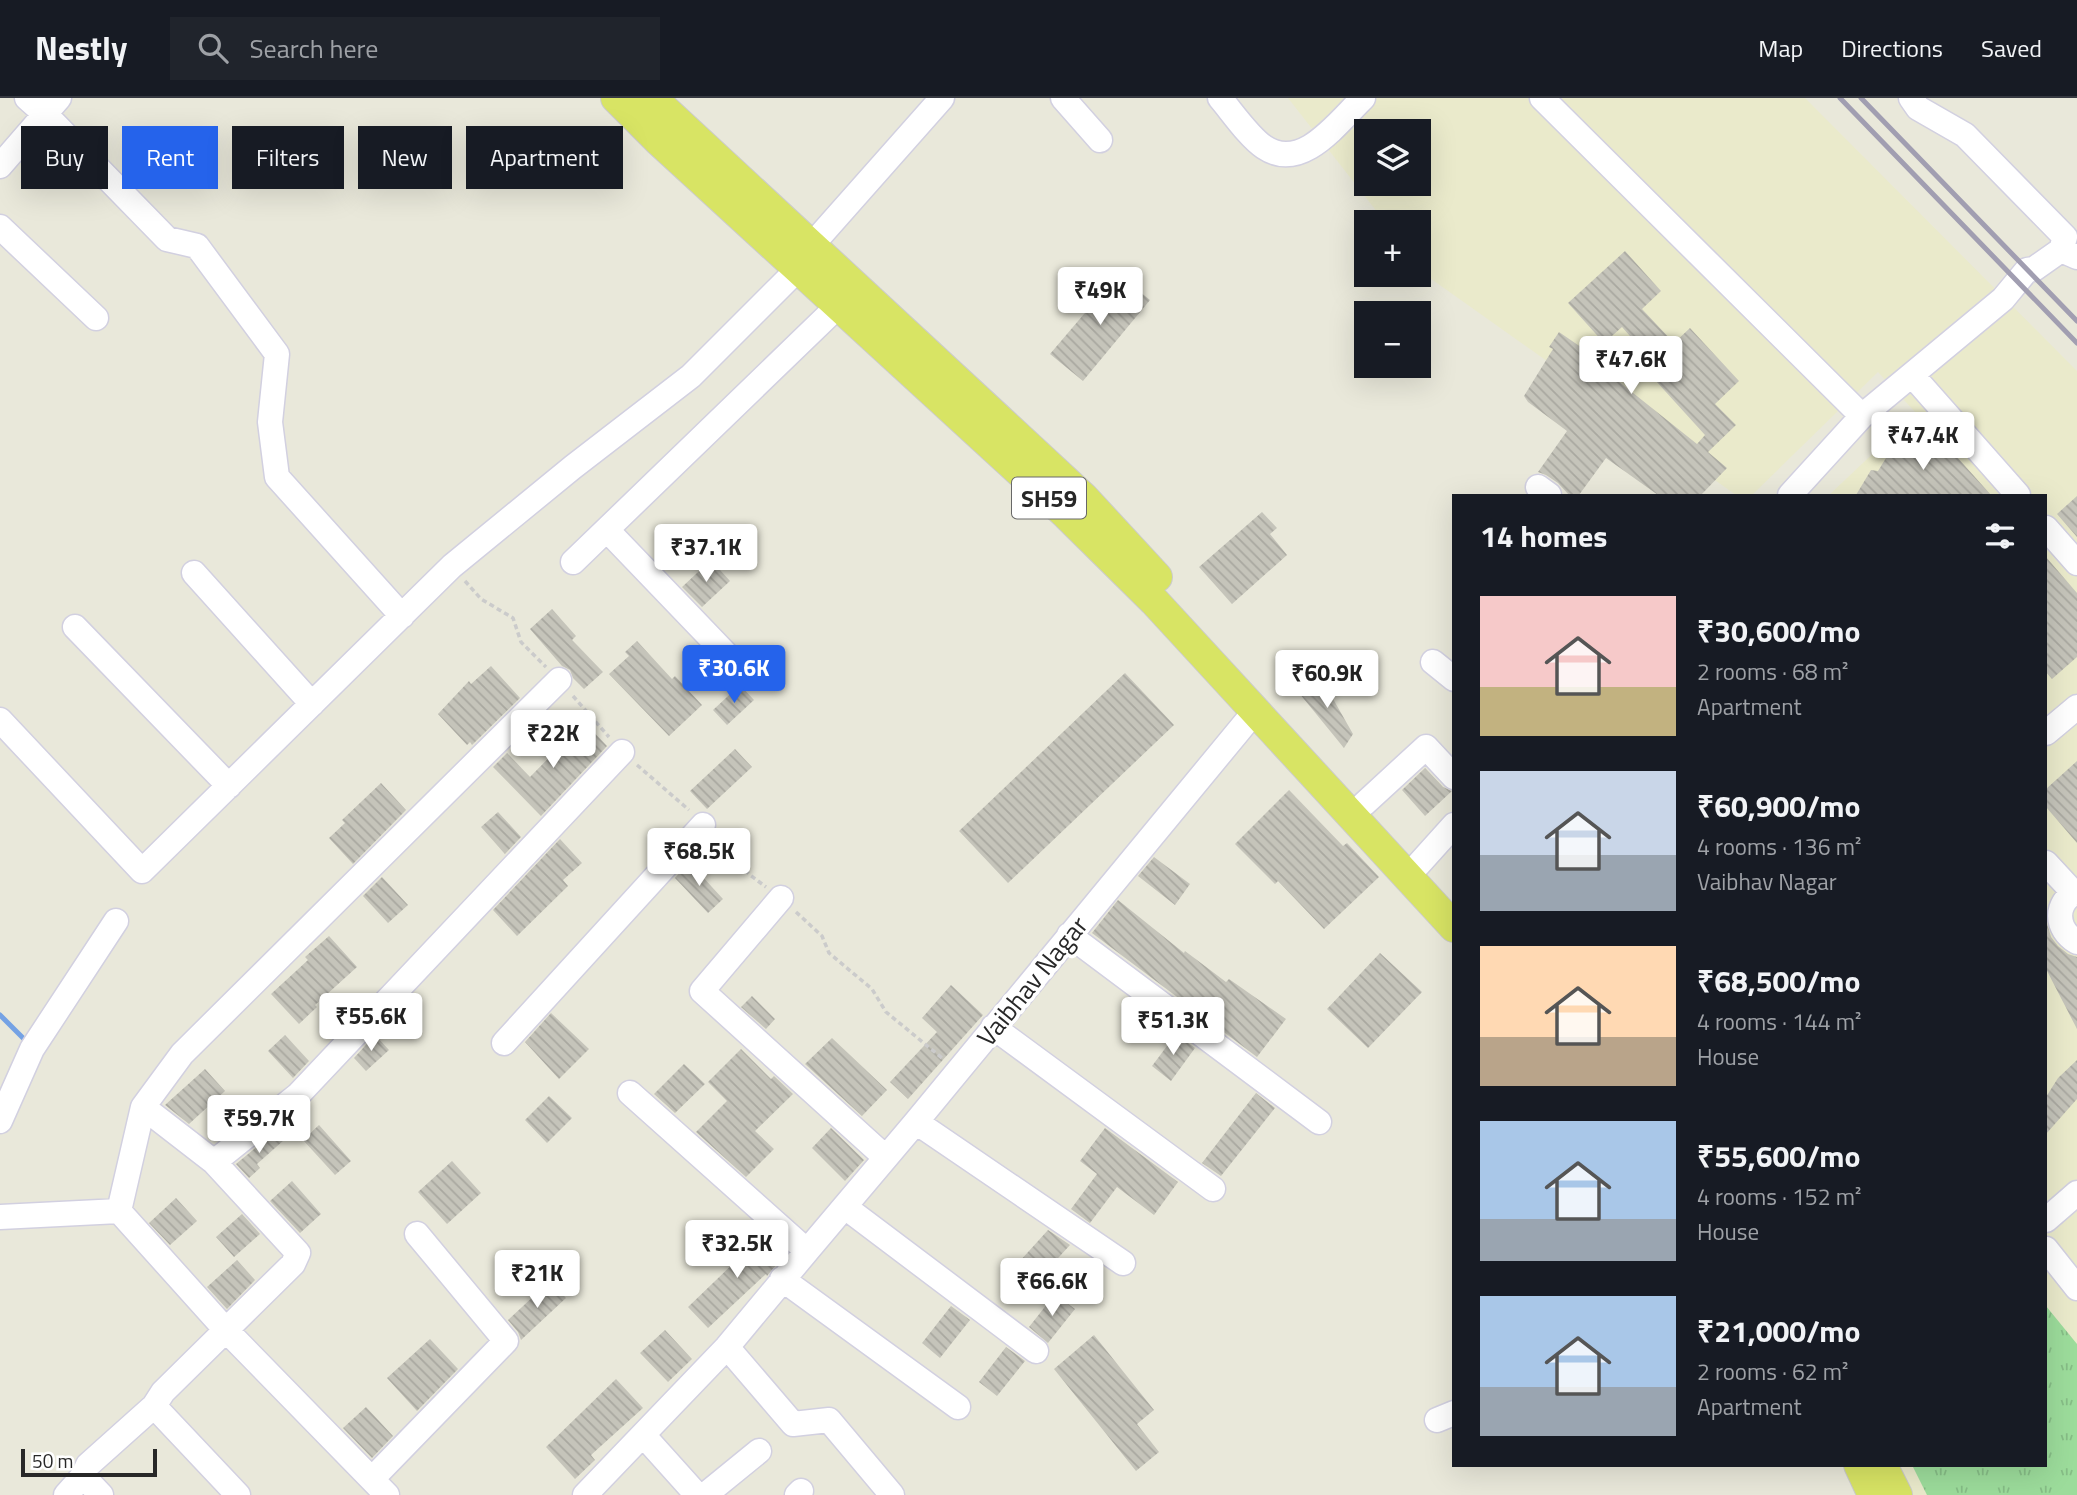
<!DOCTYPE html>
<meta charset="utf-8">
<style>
body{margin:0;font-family:"Titillium Web",sans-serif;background:#20242c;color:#f1f3f6;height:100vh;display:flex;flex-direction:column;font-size:26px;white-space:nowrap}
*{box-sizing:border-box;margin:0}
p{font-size:23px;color:#9ea1a6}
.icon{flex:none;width:38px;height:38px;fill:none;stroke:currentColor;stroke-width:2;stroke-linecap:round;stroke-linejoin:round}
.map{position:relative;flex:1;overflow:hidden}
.details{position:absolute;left:1452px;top:396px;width:595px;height:973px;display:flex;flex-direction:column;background:#171b24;border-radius:0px;box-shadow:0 7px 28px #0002}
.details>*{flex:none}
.top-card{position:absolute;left:21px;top:28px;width:665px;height:63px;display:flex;gap:14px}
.tools{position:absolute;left:1354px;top:21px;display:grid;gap:14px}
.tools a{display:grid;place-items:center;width:77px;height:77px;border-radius:0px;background:#171b24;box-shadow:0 7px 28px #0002;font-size:35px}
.scale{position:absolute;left:21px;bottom:18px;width:136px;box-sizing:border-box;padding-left:7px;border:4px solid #282828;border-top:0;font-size:19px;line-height:24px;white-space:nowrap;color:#282828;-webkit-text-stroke:5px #fff;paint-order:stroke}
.price{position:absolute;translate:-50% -60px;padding:0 16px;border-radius:7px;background:#fff;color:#222;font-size:23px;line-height:46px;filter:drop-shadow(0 2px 4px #0008)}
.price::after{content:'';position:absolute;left:50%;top:42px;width:21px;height:16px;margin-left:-10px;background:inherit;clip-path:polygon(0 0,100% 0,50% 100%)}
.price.on{background:#2563eb;color:#fff}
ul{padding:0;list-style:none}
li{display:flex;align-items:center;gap:21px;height:175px;padding:0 28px}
li span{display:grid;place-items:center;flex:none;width:196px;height:140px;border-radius:0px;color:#555}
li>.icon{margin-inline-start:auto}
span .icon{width:84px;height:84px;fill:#fffc;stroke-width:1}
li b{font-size:30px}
h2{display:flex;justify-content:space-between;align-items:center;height:84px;padding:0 28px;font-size:30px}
.tag{padding:0 24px;border-radius:0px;background:#171b24;box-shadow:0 7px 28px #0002;font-size:24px;line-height:63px}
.tag.on{background:#2563eb;color:#fff}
header{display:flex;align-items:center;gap:42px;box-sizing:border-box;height:98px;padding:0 35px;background:#171b24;border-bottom:2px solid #363941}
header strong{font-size:33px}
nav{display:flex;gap:38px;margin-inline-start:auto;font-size:24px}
.search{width:490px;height:63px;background:#20242c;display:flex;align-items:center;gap:18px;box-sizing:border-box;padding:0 24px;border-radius:0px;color:#9ea1a6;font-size:26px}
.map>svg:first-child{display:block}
.education{fill:#eaeacb;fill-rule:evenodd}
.park{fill:url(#park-tufts)}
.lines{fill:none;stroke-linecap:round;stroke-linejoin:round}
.stream{stroke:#75a2e4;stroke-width:5}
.building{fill:url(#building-back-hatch)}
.minor-casing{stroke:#d2d0e0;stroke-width:27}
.major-casing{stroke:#cbcbcb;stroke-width:32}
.path{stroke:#cbcbcb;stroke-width:3.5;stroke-dasharray:5 3.5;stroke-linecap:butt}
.minor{stroke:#fff;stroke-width:24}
.major{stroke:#d8e464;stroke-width:30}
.rail{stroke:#a19eb1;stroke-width:5}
.labels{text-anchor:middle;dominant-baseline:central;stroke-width:7;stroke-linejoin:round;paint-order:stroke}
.shield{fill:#fff;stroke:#686868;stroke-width:2}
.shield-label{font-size:24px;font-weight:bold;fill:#282828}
.street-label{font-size:26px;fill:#282828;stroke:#fff}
</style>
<header>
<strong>Nestly</strong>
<div class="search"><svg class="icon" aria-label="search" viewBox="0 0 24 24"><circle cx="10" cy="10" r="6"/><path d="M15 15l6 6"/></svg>Search here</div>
<nav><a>Map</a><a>Directions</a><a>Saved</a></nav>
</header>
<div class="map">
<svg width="2077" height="1397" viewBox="0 0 2077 1397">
<defs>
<pattern id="park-tufts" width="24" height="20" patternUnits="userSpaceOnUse" patternTransform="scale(1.75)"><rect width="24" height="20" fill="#9cdc9b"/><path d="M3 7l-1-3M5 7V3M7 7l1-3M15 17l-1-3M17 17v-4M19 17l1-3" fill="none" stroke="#86bd86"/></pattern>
<pattern id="building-back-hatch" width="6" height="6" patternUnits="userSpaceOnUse" patternTransform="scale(1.75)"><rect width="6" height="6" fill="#c5c4ba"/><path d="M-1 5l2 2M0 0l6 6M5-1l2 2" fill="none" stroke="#a9a8a0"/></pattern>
</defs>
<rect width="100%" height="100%" fill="#e9e8da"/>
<path class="education" d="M1288,0H1805L2077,273V1397H1913L1897,1367H2046V397H1829L1916,315L1878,274L1752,397H1736L1427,178L1419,169V124H1385ZM1367,33H1419V86H1367Z"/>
<path class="park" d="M2046,1208L2077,1246V1397H1927L1912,1367H2046Z"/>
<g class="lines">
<path class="stream" d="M0,917L27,944"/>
</g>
<path class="building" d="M1625,153L1661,193L1642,211L1674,245L1690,230L1739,283L1715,306L1736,327L1708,354L1727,370L1701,397H1658L1606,360L1579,397H1569L1558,385L1546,377L1538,374L1567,333L1528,304L1524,298L1553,251L1549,249L1559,234L1591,256L1588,259L1697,346L1705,337L1645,271L1653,264L1622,229L1604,245L1568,205Z
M1118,176L1150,202L1083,283L1050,256Z
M1932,331L1991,397H1856L1871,372L1878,373L1886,360L1896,356L1902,345L1907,346L1917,337L1923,339Z
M2077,398V439L2057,416Z
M1262,414L1277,430L1270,436L1287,457L1232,506L1199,469Z
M2046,459L2077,495V559L2052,581L2046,574Z
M711,462L730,483L702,509L682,489Z
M552,511L576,538L572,542L603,574L584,591L573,580L570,572L562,568L530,531Z
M637,543L672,581L675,578L702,607L669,638L609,576L629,558L625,554Z
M491,568L520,600L472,647L470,644L467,647L438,616L469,583L471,586Z
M1125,575L1174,627L1008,785L959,733Z
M1320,578L1353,636L1344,650L1299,595Z
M740,587L754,602L727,627L713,612Z
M584,624L607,648L541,718L493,669L507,655L530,679Z
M735,651L752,669L707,711L690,693Z
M2077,663V745L2046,709V691Z
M1425,670L1443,689L1452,693L1425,718L1402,692Z
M381,685L406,712L353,766L329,740L345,725L342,722Z
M1289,692L1343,748L1347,745L1379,779L1324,831L1278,783L1275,786L1235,746Z
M498,714L521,739L505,756L481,729Z
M560,741L582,765L563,782L568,788L517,838L493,812Z
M1154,759L1190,786L1175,807L1138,778Z
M689,764L723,801L708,815L675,780Z
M382,779L408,807L388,825L363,798Z
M1118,802L1184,855L1185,853L1226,884L1229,881L1286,921L1257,959L1092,835Z
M2046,822L2051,839L2058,848L2068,856L2077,859V931L2046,871Z
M329,838L357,869L315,907L317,909L299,926L271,896L308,862L305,859Z
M1380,855L1422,894L1368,950L1327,911Z
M951,887L983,917L908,1001L890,984L937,934L922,920Z
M752,898L775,921L766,931L741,909Z
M551,915L589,951L559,981L525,944Z
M1176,936L1195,950L1171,983L1152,968Z
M285,937L309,963L293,980L268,953Z
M375,937L389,952L366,973L354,960Z
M832,940L887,992L862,1018L805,966Z
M741,951L771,981L774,978L793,996L755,1033L774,1051L746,1079L696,1034L727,1003L708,984Z
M2077,962V1001L2046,1036V999L2058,980Z
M684,966L705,986L675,1015L654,996Z
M205,971L225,993L189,1026L165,1007Z
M1256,995L1275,1010L1221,1078L1202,1065Z
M549,998L572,1020L547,1045L525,1022Z
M319,1027L351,1063L335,1077L303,1042Z
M831,1030L864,1062L845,1083L812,1050Z
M1105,1030L1178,1084L1154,1117L1117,1089L1090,1125L1071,1111L1097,1076L1080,1063Z
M276,1033L284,1042L257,1066L260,1070L249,1080L236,1066Z
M452,1063L481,1095L447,1126L418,1094Z
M292,1083L321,1116L300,1135L270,1103Z
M176,1100L197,1123L170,1147L149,1125Z
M242,1116L260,1136L234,1159L216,1139Z
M1048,1132L1070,1147L1038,1182L1019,1164Z
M765,1135L786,1155L767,1178L766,1176L708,1230L688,1209Z
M237,1162L255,1182L227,1211L207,1189Z
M550,1183L566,1200L521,1242L518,1234L508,1222Z
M1055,1196L1075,1211L1048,1245L1029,1229Z
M951,1208L970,1222L940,1260L922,1245Z
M665,1232L692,1261L668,1284L640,1255Z
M1094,1237L1154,1312L1137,1326L1159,1354L1136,1373L1054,1271Z
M430,1241L458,1271L417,1313L387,1280Z
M1006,1249L1025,1263L997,1298L979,1284Z
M616,1281L643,1310L591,1357L595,1362L575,1381L546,1349Z
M366,1309L393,1338L372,1360L343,1330Z"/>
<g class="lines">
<defs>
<path id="minor" d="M27,0L45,16L167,141L197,148L277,256L270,324L277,379L402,518
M1063,0L1100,42
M1220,0C1232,14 1249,39 1264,49C1302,75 1338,24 1363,0
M1542,0L1862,318
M1911,0L1918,10L1965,37L2065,139L2061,152
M0,68L59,0
M0,129L96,220
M811,148L942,0
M1912,277L2018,397
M1538,389L1549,397
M1790,397L1862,318L2003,201L2027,172L2034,171L2061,152L2077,159
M2046,430L2077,465
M607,432L726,556
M573,464L839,207
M194,475L312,606
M75,529L229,688
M1433,564L1454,581
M0,622L142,773L452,468L573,369L691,278L800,169
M2046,635L2077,609
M1364,706L1426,649L1454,679
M2046,765L2074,795
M1418,767L1454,727
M2077,793C2054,805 2055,831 2077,844
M781,800L702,893L885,1059
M1069,837L1319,1024
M993,929L1213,1091
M504,945L703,727
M0,1023L32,951L116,823
M916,1024L1123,1165
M214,1064L298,997L622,654
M845,1109L1036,1253
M119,1113L143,1009L182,956L559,582
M0,1119L119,1113L225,1231L387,1397
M2046,1122L2077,1095
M2046,1151L2077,1190
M807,1153L916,1024L1256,612
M782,1181L958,1309
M727,1249L793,1326L829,1322L892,1397
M154,1308L238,1397
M1437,1322L1454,1315
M644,1338L697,1397
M83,1378L101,1397
M372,1381L506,1243L417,1136
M66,1397L83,1378L88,1367L154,1308L163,1294L293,1166L298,1155L214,1064L143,1009
M585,1397L727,1249L807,1153L630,995
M705,1397L759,1353
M797,1397L801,1393"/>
<path id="major" d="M616,0L659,43L1067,417L1154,503L1454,829
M652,0L1084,400L1157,479
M1859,1367L1873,1397
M1882,1367L1897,1397"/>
</defs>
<use href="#minor" class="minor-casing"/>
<use href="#major" class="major-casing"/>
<path class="path" d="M465,483L481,501L513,520L521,544L546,569
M573,598L609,639
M637,667L689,712
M716,741L750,777L766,789
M796,814L822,838L829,855L872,891L886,914L942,960"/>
<use href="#minor" class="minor"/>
<use href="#major" class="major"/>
<path class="rail" d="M1840,0L2077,245
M1861,0L2077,223"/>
</g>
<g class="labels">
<rect class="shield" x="1012" y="379.5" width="74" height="41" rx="5"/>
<g class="shield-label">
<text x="1049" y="400">SH59</text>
</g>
<g class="street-label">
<text transform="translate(1032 883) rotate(-51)">Vaibhav Nagar</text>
</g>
</g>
</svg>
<div class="tools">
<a><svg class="icon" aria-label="layers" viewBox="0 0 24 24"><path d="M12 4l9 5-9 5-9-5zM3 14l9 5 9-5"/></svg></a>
<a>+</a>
<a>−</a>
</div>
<div class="scale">50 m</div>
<b class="price" style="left:1100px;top:229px">₹49K</b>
<b class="price" style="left:1631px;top:298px">₹47.6K</b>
<b class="price" style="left:1923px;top:374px">₹47.4K</b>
<b class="price" style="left:706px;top:486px">₹37.1K</b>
<b class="price on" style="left:734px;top:607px">₹30.6K</b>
<b class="price" style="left:1327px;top:612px">₹60.9K</b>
<b class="price" style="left:553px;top:672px">₹22K</b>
<b class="price" style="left:699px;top:790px">₹68.5K</b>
<b class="price" style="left:371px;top:955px">₹55.6K</b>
<b class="price" style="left:1173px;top:959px">₹51.3K</b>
<b class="price" style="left:259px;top:1057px">₹59.7K</b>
<b class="price" style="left:737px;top:1182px">₹32.5K</b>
<b class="price" style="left:537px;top:1212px">₹21K</b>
<b class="price" style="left:1052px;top:1220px">₹66.6K</b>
<div class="top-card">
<a class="tag">Buy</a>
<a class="tag on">Rent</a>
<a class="tag">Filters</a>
<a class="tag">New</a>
<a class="tag">Apartment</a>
</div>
<section class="details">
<h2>14 homes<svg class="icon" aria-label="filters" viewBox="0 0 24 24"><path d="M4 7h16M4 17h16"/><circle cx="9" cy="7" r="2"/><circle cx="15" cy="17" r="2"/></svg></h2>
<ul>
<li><span style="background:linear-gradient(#f6c9c9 65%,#c2b280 0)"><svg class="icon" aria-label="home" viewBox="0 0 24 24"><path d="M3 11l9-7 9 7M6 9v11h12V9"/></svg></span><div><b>₹30,600/mo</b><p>2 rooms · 68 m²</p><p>Apartment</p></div></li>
<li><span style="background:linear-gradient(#c9d6e8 60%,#9aa5b1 0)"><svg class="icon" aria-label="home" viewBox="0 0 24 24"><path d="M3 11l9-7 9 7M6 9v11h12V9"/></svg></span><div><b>₹60,900/mo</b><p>4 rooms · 136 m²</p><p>Vaibhav Nagar</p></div></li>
<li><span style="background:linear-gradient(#ffd9b3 65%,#b9a48a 0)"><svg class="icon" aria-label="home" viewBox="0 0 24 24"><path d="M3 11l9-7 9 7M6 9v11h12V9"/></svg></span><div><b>₹68,500/mo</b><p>4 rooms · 144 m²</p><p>House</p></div></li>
<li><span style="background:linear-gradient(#a9c7e8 70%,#9aa5b1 0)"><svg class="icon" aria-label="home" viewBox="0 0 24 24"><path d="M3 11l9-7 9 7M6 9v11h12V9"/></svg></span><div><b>₹55,600/mo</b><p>4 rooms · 152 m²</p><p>House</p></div></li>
<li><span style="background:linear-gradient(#a9c7e8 65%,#9aa5b1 0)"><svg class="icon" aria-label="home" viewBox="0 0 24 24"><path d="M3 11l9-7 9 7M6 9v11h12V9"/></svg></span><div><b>₹21,000/mo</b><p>2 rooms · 62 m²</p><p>Apartment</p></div></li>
</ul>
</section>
</div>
